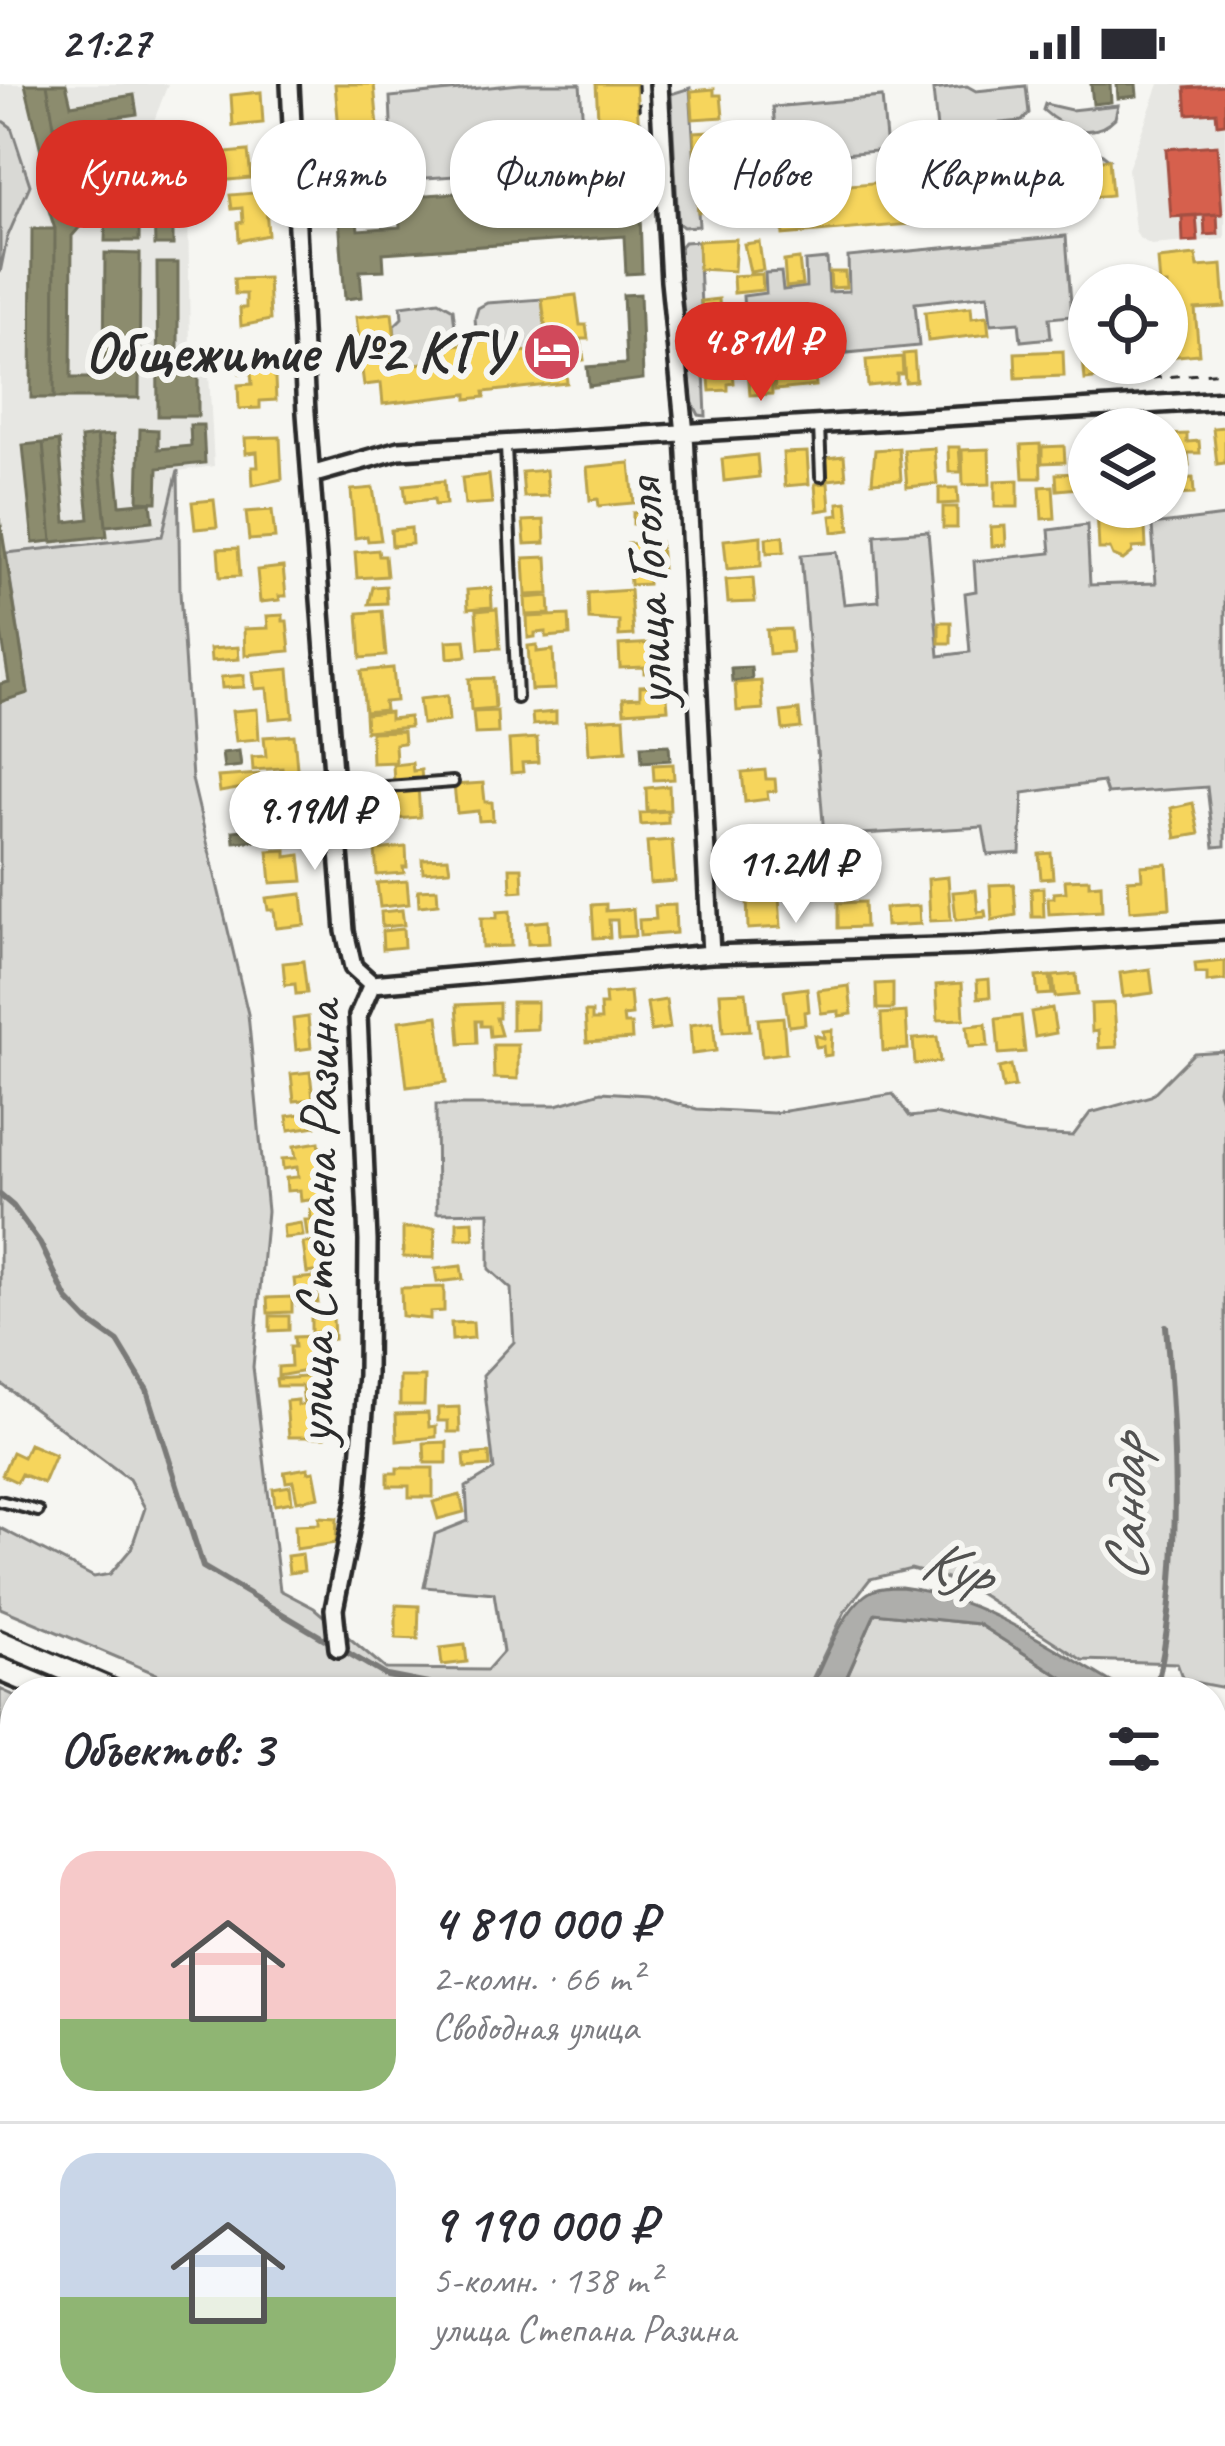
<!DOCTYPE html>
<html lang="ru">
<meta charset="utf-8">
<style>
body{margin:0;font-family:Caveat,sans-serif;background:#f7f7f7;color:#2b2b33;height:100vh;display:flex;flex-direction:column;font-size:45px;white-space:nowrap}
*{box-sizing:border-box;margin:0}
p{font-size:39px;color:#7c7c81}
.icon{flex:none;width:66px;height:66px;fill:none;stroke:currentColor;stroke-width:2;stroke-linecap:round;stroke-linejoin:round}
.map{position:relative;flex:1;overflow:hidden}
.side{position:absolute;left:0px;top:1593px;width:1227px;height:771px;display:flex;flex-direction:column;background:#fff;border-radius:48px 48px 0 0;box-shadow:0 3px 9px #0004}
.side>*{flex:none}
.top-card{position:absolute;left:36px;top:36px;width:1155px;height:108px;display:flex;gap:24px}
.controls{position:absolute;left:1068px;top:180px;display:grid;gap:24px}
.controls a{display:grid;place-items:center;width:120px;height:120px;border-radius:50%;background:#fff;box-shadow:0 3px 9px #0004;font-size:60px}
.price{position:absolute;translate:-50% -102px;padding:0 27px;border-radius:42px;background:#fff;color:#222;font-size:39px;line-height:78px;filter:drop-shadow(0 3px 6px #0008)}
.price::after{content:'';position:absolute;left:50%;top:72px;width:36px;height:27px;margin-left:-18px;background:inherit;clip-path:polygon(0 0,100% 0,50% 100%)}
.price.current{background:#d93025;color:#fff}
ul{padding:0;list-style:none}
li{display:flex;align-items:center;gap:36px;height:300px;padding:0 60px}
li+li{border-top:3px solid #e1e1e2}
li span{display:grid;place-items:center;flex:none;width:336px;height:240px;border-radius:36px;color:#555}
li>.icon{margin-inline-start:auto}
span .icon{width:144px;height:144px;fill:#fffc;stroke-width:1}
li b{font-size:51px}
h2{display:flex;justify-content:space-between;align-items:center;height:144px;padding:0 60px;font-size:51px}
.chip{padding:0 42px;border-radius:48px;background:#fff;box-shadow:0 3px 9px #0004;font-size:42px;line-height:108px}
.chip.current{background:#d93025;color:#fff}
.status{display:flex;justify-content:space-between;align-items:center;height:84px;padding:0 60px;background:#fff;direction:ltr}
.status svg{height:33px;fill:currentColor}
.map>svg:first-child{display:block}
.built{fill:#e7e7e3}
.green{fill:#d9d9d5;stroke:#828280;stroke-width:3}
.water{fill:#aeaeab;stroke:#7a7a78;stroke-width:3}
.homes{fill:#f6d55c;stroke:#b9a24d;stroke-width:3}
.shops{fill:#d6604d;stroke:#a35043;stroke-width:3}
.industry{fill:#8c8c6e;stroke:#6f6f5a;stroke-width:3}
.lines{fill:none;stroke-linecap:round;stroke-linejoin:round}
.stream{stroke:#7a7a78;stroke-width:6}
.lane-casing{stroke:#2b2b2b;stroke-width:16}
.street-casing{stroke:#2b2b2b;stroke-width:24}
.secondary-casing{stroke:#2b2b2b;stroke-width:30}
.path{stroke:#2b2b2b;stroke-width:3;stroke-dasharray:9 9;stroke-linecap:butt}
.lane{stroke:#f6f6f2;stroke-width:8}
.street{stroke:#f6f6f2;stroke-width:15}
.secondary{stroke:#f6f6f2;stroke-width:21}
.tram{stroke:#2b2b2b;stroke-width:3}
.labels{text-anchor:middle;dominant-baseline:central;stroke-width:12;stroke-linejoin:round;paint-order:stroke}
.poi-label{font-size:57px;font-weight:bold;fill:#2b2b2b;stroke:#f6f6f2;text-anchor:end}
.street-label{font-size:57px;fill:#2b2b2b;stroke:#f6f6f2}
.water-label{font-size:60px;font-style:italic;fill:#525251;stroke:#f6f6f2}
</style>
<div class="status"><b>21:27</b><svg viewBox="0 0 49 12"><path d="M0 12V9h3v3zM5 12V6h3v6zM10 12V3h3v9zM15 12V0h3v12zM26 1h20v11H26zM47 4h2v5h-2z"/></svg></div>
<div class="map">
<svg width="1225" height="2362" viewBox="0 0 1225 2362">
<rect width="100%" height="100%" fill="#f6f6f2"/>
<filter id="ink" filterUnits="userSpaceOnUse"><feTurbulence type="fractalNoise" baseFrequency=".00833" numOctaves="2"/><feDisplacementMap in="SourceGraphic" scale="24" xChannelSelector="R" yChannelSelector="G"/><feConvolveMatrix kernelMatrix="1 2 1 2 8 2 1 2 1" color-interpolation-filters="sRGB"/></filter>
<g filter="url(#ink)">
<path class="built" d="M0,0H168L149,50L188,109L190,271H208L214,382L178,387L163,452L6,469L28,609L0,618V189L7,154L30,101L11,43L0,35Z
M1159,0H1225V155L1151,161L1139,154L1135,146L1128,85Z
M980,2349H1100L1109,2362H993Z"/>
<path class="green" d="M520,0H580L586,83L398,96L393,89L390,13Z
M967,2L976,7L1026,2L1029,29L1022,37L937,45L933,6Z
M690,4L699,142L683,143L678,139L671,10Z
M882,13L887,66L778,76L773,23Z
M1045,20L1071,26L1118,21L1115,34C1093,57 1064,45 1043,26Z
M0,35L11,43L30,101L7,154L0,189Z
M1053,49L1100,68L1109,75L1059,82L1057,60L951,69V62Z
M1066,152L1072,232L1049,234L1051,254L1021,257L1019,238L991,240L988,211L915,219L919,262L847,269L846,261L829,263L825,236L783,240V268L761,271L757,249L736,252L732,230L744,228L743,212L766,209L765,189L781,188L783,206L806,203L805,177L827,175L829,208L849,207L848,173Z
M698,157L706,332L699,331L687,308L679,164L684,158Z
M542,215L548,265L495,271L493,257L477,258L475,234L478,224L487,219Z
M439,217L453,225L457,260L447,262L449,276L398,282L394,242L402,234L401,222Z
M178,386L180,508L192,695L248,930L267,1127L253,1283L280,1506L314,1524L386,1585L487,1586L503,1568L494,1509L424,1503L435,1450L468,1437L466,1403L494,1386L483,1291L514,1258L511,1205L489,1185V1128L437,1129L436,1021H557L601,1008L648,1011L697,1025L773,1029L893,1010L910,1033L935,1030L1023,1050L1073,1052L1090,1029L1151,1012L1194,969L1224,967L1218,1006L1225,1029V1604L1183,1596L1177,1579L1082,1576L965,1500L911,1485L870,1495L845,1527L806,1608H199L0,1524V1444L94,1493L110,1490L131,1465L145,1424L129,1395L0,1299V618L28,608L6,469L162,452Z
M1225,432V762L1214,763L1207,703L1107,710L1103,698L1023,709L1020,769L988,771L983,743L862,750L854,771L826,775L801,471L837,468L844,520L879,517L875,451L928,447L939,572L970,568L965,509L976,507L974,477L1051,469L1049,446L1087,441L1090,501L1156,499L1152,441Z
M875,1529L978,1540L1085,1608H840Z
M0,1605L15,1612V1850L0,1849Z
M1212,1648L1225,1650V1763L1212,1772Z"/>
<path class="water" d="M901,1503C985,1514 1055,1566 1128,1608H1085L978,1540L875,1529L840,1608H809C823,1581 844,1520 872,1507C881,1503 891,1503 901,1503Z
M0,1849L15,1850V2349H243L230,2362H0Z"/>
<path class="homes" d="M335,0H374L382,87L343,91Z
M596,0H636L641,81L601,84Z
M714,5V11H721L723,33L693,35L691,7Z
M261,8L263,39L233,42L231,11Z
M748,45L749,55L733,56L735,94L710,95L709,89H701L702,95L696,96L694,48Z
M1058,60L1061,101L945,111L947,137L783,151L779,107L931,94L930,71Z
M248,67L251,94L217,97L215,70Z
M1109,75L1112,111L1072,115L1070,95L1062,96L1060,82Z
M737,104L738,126L698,128L697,106Z
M265,108L268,151L239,157L238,139L243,138L242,124L232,125L230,111Z
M736,155L734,187L699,185L698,157Z
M759,158L763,186L750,188L744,160Z
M1196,171L1198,183L1222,181L1225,223L1195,225L1199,270L1167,273V201H1160L1158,175Z
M799,175L802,201L786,203L784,177Z
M830,188H845L846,203L831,204Z
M762,190L763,206L734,209L733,192Z
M268,194L270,236L241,242L240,224H246V210H235L234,195Z
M576,211L580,241H586L588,255H581L584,276L565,278L567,299L484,308L485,313L467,315V310L383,320L381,299L364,301L361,279H356L354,264L360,263L356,233L392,229L398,282L449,276L447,262L477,258L493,256L495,271L548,265L542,215Z
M719,215L720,229L727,228L728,237L711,239L710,229L703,230L701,217Z
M971,223L972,234L987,232L989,250L928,257L925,228Z
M811,243L819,246L820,262L790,264L789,245Z
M754,253L758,280L740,283L736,256Z
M702,262H711L712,274L732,273L734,299L728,300V306L710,307L709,293L704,294Z
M1063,267L1064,292L1016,294L1015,269Z
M260,269V274L274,273L276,316L260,317V324L239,325L238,301L252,300L251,289H240L239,270Z
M914,269L916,297L905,298L903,270Z
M813,273L816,302L775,306L773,276Z
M902,273L903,290H897V299L868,302L866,276Z
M1083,274L1100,279L1101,294L1085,296Z
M771,276L772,310L750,311L748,284L760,283L759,277Z
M1225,343V379L1217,380L1213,344Z
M1187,350V358L1199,357L1200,369H1188L1189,381L1167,382V351Z
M280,353L282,395L253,401L252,383H258L257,368L246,369L245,354Z
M1040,360L1041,394H1023L1021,361Z
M1064,362L1065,378L1042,379V363Z
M948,363H959L961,388H949Z
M899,364L901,396L872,398L875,366Z
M934,364L937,400L907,403L904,366Z
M989,365L990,400L963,401L962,366Z
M807,368L809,400L785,402L783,369Z
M757,371L759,393L724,397L722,375Z
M844,372L846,394L828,396L826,374Z
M630,379L634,419L599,422L598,415L590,416L587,383Z
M546,386L548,412L524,413L522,388Z
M1079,389L1080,404L1057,406L1056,390Z
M489,391L492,419L465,421L462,394Z
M1193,394L1194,410L1170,411L1169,395Z
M1018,396V423H995V397Z
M444,397L446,420L435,421L434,415L406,418L404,401Z
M828,399L830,425L817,427L815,400Z
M1053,402L1055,434L1042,435L1040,403Z
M373,404L381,456L368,457L367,452L355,454L351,406Z
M939,404H957L958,419L939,420Z
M214,416L217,443L195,445L192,418Z
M847,418L850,446L833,448L831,432L839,431L838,419Z
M943,423H957V444H943Z
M1104,423H1144L1146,463L1133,464L1132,469L1123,476L1113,472L1110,465H1099L1097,425Z
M272,426L275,454L249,456L246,428Z
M658,427L659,439L633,440V429Z
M544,436L545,459L525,460L523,437Z
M1005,442L1006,461L992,462L991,443Z
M411,444L412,460L392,462L391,446Z
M761,452V482L727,485L724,456Z
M783,452L784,468L767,469L766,454Z
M660,458L662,485L648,486V500L630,501L628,460Z
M238,464L240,492L220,493L218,465Z
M378,466L379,472H385L387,492L357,494L355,468Z
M547,473L549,510L526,511L524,474Z
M283,483L286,512H279L280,516L260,518L257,486Z
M753,494L755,518L728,519L726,496Z
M386,502L387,519L369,520L373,503Z
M491,504L492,523L468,525L467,506Z
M630,506L633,551L619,552V537L589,535L588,509Z
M549,512L550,530L526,531L525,514Z
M497,525L500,564L479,565L476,527Z
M382,527L386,572L361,574L358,529Z
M283,531V537H287L290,567L245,571L244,545L268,544L267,532Z
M569,531L570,551L546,553V548L535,549V553L528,554L527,533Z
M939,538H951V559H939Z
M790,545L792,568L769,570L767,546Z
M465,556L467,572L448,574L447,557Z
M657,559L659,588L644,589V583L620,584L619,561Z
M537,561V568L553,566L555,605L531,606L528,562Z
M238,563L239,575L211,577L210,565Z
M393,584L396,617L384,618L385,626L365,628L361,587Z
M289,585L293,633L270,635L267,604L255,605L253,588Z
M244,591V603L222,604L221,593Z
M493,594L495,624L471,626L469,595Z
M761,597L763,625L737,627L735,599Z
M666,601L668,625L624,628L623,614L640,613V602Z
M447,612L449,637L422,640L419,615Z
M257,625L259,655L236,657L232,627Z
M799,626L801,644L783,646L781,628Z
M497,627L498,649L475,650L473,628Z
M390,628V635L409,633L410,643L366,647L365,630Z
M556,628V639L533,641L532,630Z
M624,634L626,667L589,670L587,636Z
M403,647L404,659L395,660L396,678L372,679L371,648Z
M294,651L298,695L283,696L282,684L253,686L252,673L266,672L264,653Z
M537,654L538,678L522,679L523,688L511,689L509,656Z
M412,679L413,687L421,686L422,696L394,698L393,681Z
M673,680L674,695L654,696L653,681Z
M765,686L766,695H775L776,707L767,708L768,715L745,718L742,688Z
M259,690L260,701L220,708L218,693Z
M483,699L485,718H492L493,736L479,737L478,727L457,729L454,701Z
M669,702L670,726L647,727L646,704Z
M418,703L420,733L396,735V740L375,744L372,707Z
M296,704L301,738L288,739V745L275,746L274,741L257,743L255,725L267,723L265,708Z
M1193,719L1199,750L1176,754L1171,724Z
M668,727V739L641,741L640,729Z
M779,744H803V774L749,775L748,755H779Z
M672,756L675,797L650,799L647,758Z
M406,763L407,783H403L404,789L377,791L375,766Z
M286,766V773L300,771L303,797L271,799L268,767Z
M1051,769L1053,794L1041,795L1039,770Z
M448,774L450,786L423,788L422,775Z
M1167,780L1170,824L1130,827L1128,796L1142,795L1141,782Z
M510,784H522L523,807L511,808Z
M948,793L951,836L930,837L928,795Z
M1089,795V801L1101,800L1102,827L1049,830L1048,814H1054V809L1066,808L1065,796Z
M407,797L409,820L380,823L377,799Z
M1014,800L1016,831L992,836L990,801Z
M1043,804L1044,833H1032L1031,805Z
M437,805L438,820L419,822L418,806Z
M976,806L978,828L985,827L986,833L956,836L953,808Z
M302,810L305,841L276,844L274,826H268L266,814Z
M779,812L781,843L748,845L747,813Z
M864,818L865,843L838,844V819Z
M606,820V827L633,825L635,852L618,853L617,836H609L610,853L594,854L592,821Z
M675,821L676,849L640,852L639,836L656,835L655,822Z
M919,822L920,840L886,842L885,824Z
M402,826L404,841L382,843L381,828Z
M510,827L511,862L482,863L481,834H497V828Z
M548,837L549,859L528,860L527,839Z
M403,845L404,863L383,865L382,847Z
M303,877L307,909L296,910L295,900L285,901L283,879Z
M1225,877V896L1207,898V889H1196L1195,880Z
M1150,885L1153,909L1123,913L1120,889Z
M1076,890L1078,911L1055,913L1053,892Z
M1050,892L1052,910L1038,911L1036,893Z
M989,895L990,913L978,914L977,896Z
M893,899V925H877L876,900Z
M962,899L964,935L938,936L936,901Z
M849,902L852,930L839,932V927L821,929L818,906Z
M807,904L809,927L804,928L805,940L789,942L784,907Z
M630,908L632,931L623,932L624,940H631L632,955L587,958L585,928H592V936H601L600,921H606L605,910Z
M746,908L750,946L723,948L720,909Z
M666,916L670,944L651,947L647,919Z
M512,918H537V945L512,946Z
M499,919V934H496L501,951L490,952L489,942H481V937H476L477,959L460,960L457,921Z
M1114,919L1117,963L1099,964L1098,947L1092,948L1091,920Z
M1052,924L1056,949L1035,953L1031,928Z
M906,928L908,965L883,967L881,930Z
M438,932L446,998L407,1003L399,937Z
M1021,932L1025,968L999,970L996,935Z
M308,933L311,964L296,966L293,935Z
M783,933L786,969L762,972L758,935Z
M713,938L716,967L692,970L690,941Z
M986,940L988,962L969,963L967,942Z
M832,946L831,971L824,972L823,962L816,963L814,951L824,954L823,947Z
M937,953L940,978L915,980L913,955Z
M493,961H518V995L494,994Z
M1011,981L1015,1003L1003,1005L999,984Z
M310,988L313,1015L294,1017L291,990Z
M314,1028L316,1042L289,1046L287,1032Z
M319,1058L326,1114L301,1117L300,1106L287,1107L286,1094L298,1093L297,1083L283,1085L282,1075L296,1074L294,1062Z
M321,1123L329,1148L307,1151L305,1136H311L310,1125Z
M473,1137L474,1155H457V1138Z
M301,1139L303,1152L284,1154L283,1142Z
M403,1144H435L434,1174L403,1173Z
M315,1158L316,1161L324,1160L328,1186L307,1189L303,1159Z
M461,1182L463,1195L437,1198L435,1185Z
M315,1193L318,1219L297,1221L294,1195Z
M444,1203V1227L430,1228V1235L402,1232L401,1204Z
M292,1213V1228L268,1229L267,1214Z
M270,1232H289V1246L270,1247Z
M333,1233L334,1255L317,1256V1248L311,1249V1234Z
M473,1238L474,1254L452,1256L451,1239Z
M315,1252L317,1285L278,1292V1283L291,1282L290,1263H295L294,1253Z
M320,1292L325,1353H289L286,1317L298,1316V1321H304L302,1302H277L276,1295Z
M400,1293H425L424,1321H400Z
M459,1323L460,1348H448V1337H438V1324Z
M428,1329L429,1343L436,1342V1353L397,1357L396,1330Z
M447,1358V1379H425L424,1359Z
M29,1360L55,1371L43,1399L21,1390L17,1398L2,1391L12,1368L23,1373Z
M489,1369L490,1382L465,1384L464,1371Z
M308,1384V1388L314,1387L319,1413L297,1417L293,1397L286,1398L284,1388Z
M397,1384H433V1413H409V1402H388V1389H397Z
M290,1402L292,1418L275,1421L273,1405Z
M460,1411L464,1428L438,1435L433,1418Z
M319,1433L337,1434L336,1459L296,1465L295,1441L319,1440Z
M302,1470L304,1487L289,1489L287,1472Z
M396,1521L419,1522L418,1555L396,1554Z
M465,1561L467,1578L442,1581L440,1564Z
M1225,1833V1877L1222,1879L1212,1862V1851L1224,1844L1220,1836Z
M1221,2134L1225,2154L1214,2163L1212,2141Z
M377,2349H385L390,2362H369L366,2353Z
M637,2349H682L670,2356L673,2362H645Z"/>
<path class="shops" d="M1225,1V39L1217,40L1216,28L1187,30L1185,4Z
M1217,61L1222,130L1171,133L1166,65Z
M1217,130L1218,150L1205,151L1204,131Z
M1196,131L1198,157L1183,158L1182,132Z"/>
<path class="industry" d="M25,0H47L54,42L60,41L66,75L44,79Z
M47,0H66L71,21L134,11L137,30L91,37L94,55L63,60L60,41L54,42Z
M1091,0H1110L1111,18L1093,20Z
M1117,0H1136L1137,12L1118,14Z
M137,59L153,85L140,93L139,157H105L106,130H91L72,152L71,294H104L105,169L140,170L139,314H54L55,145L46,117Z
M532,104L534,122L541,121L542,138L640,131L642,189L626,190L624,152L383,169L384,186L360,187L362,213L345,215L339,134H334L333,128L386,124L387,137L357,139L358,146L400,143L398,113Z
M154,122H173V161H155Z
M32,145H55L54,314H31Z
M157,179H178V286H198V332H158Z
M640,210L643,295L589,302L587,283L626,280L623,211Z
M190,341H203L205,379L158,384L157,418L138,417L140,345L158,346V365L191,362Z
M113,351L120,421L151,418L153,437L106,442L97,352Z
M97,352L107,452L52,458L43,359L59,357L66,438L89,435L81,354Z
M43,359L52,457L33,459L23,361Z
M0,435L28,609L0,618V600L9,598L0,541Z
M751,583L752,595L732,597L731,584Z
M669,661L670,676L642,678L641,662Z
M239,667L241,682L224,684L222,669Z
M261,744L262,756L234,758L233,747Z"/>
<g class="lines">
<path class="stream" d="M0,1111L13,1122L40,1159L67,1215L88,1237L118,1258L147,1306L203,1483L387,1592L469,1608
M1155,1608C1183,1498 1176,1356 1166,1242"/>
<defs>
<path id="lane" d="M819,341L821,392
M506,362L517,614
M335,707L453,698
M0,1417L38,1427"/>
<path id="street" d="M290,0L306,329L345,847L353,883L372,900L358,932L368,1157L367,1291L357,1412L334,1525L338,1564
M659,0L670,197L685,350L711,870
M311,391L399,366L1225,316
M372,900L711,870L972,862L1225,847
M1212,1907L1225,1899
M1212,2185L1225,2176"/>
<path id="secondary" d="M0,1585L55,1608
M1118,2349L1127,2362
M572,2362L593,2349"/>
</defs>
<use href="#lane" class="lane-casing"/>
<use href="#street" class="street-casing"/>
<use href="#secondary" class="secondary-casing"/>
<path class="path" d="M638,0L644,121
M1116,297L1225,288
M0,1822L15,1825
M1089,2349L1098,2362"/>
<use href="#lane" class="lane"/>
<use href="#street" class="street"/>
<use href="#secondary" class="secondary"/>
<path class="tram" d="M0,1545L146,1608
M1140,2349L1149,2362"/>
</g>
</g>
<defs>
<symbol id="hotel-disc" viewBox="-11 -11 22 22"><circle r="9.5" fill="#d1495b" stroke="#f6f6f2"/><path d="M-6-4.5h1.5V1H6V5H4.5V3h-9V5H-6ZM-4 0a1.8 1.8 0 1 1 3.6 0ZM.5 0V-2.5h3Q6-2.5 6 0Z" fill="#fff"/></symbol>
</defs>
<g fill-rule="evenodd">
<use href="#hotel-disc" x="519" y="235" width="66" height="66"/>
</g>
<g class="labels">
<g class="poi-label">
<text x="510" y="268">Общежитие №2 КГУ</text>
</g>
<g class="street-label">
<text transform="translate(648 509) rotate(-93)">улица Гоголя</text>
<text transform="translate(317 1139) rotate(-89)">улица Степана Разина</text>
</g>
<g class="water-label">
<text transform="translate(1126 1426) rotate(-90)">Сандар</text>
<text transform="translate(957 1482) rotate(15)">Кур</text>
</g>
</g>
</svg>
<div class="controls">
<a><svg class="icon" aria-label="locate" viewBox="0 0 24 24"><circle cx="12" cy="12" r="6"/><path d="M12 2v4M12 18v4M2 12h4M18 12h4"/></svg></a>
<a><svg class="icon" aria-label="layers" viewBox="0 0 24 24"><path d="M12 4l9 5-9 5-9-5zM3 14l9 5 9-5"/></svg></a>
</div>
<b class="price current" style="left:761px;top:320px">4.81M ₽</b>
<b class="price" style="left:315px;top:789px">9.19M ₽</b>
<b class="price" style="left:796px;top:842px">11.2M ₽</b>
<div class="top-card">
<a class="chip current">Купить</a>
<a class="chip">Снять</a>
<a class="chip">Фильтры</a>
<a class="chip">Новое</a>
<a class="chip">Квартира</a>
</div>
<section class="side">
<h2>Объектов: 3<svg class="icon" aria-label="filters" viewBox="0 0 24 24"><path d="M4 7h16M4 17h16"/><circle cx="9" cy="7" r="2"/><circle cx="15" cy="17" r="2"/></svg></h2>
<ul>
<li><span style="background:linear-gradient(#f6c9c9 70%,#8fb573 0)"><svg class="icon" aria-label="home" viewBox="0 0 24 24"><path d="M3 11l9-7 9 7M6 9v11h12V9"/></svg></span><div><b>4 810 000 ₽</b><p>2-комн. · 66 m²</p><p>Свободная улица</p></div></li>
<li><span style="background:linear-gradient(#c9d6e8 60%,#8fb573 0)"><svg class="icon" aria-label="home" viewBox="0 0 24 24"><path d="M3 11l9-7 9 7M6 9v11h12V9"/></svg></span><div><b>9 190 000 ₽</b><p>5-комн. · 138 m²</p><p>улица Степана Разина</p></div></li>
</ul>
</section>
</div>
